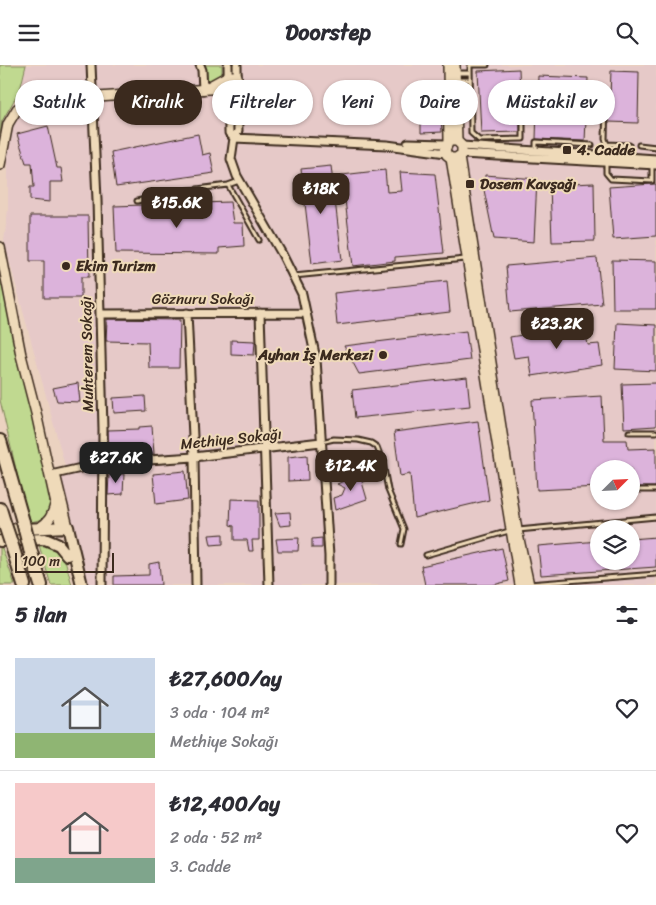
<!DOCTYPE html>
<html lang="tr">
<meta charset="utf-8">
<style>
body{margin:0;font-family:Sriracha,sans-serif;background:#f7f7f7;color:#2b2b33;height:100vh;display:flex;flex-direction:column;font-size:19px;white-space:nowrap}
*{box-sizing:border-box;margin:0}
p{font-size:16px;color:#7c7c81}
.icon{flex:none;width:28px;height:28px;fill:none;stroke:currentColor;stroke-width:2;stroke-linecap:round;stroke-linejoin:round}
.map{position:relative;height:520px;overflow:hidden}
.drawer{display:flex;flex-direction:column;background:#fff;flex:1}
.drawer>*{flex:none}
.hud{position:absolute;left:15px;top:15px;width:626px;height:45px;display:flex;gap:10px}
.needle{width:32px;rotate:66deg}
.buttons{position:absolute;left:590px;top:395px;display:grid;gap:10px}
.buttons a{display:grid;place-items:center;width:50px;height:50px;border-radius:50%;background:#fff;box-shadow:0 1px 4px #0004;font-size:25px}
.scale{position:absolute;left:15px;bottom:12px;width:99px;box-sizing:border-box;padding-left:5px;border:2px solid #3b2a1e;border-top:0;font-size:14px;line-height:18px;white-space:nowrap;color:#3b2a1e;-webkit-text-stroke:4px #efdab9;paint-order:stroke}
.price{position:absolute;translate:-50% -42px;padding:0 11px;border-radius:10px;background:#3b2a1e;color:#fff;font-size:16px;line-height:32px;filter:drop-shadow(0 1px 2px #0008)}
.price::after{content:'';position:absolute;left:50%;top:30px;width:15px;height:11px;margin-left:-8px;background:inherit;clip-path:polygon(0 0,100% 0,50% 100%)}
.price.on{background:#222;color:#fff}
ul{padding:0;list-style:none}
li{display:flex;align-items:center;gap:15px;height:125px;padding:0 15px}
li+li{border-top:1px solid #e1e1e2}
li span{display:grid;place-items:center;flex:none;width:140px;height:100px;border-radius:0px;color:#555}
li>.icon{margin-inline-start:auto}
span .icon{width:60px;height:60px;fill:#fffc;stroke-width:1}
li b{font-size:21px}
h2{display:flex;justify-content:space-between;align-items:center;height:60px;padding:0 15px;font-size:21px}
.pill{padding:0 18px;border-radius:22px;background:#fff;box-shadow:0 1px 4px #0004;font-size:18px;line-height:45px}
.pill.on{background:#3b2a1e;color:#fff}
header{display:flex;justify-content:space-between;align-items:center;height:65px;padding:0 15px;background:#fff;font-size:22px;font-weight:700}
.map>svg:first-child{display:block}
.built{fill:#e6c9c8;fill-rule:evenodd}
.green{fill:#c0d990;stroke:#7e8257}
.building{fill:#dcb3db;stroke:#3b2a1e}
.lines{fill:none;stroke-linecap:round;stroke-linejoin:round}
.service-casing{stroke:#3b2a1e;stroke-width:7}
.minor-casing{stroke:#3b2a1e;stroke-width:11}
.tertiary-casing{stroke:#3b2a1e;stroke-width:12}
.secondary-casing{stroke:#3b2a1e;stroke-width:14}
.motorway-casing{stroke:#3b2a1e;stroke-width:16}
.service{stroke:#efdab9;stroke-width:3}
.minor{stroke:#efdab9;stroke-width:7}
.tertiary{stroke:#efdab9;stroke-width:9}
.secondary{stroke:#efdab9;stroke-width:10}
.motorway{stroke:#efdab9;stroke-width:12}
.motorway-bridge-casing{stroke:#3b2a1e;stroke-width:16;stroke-linecap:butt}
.motorway-bridge{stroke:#efdab9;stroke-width:12}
.poi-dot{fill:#3b2a1e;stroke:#efdab9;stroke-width:2}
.labels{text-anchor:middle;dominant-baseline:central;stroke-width:4;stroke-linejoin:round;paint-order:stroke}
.poi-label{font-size:15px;font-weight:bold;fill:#3b2a1e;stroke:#efdab9;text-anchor:start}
.street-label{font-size:15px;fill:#3b2a1e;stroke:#efdab9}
</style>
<header><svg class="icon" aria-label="menu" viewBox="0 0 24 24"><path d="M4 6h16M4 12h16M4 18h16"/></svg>Doorstep<svg class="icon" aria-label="search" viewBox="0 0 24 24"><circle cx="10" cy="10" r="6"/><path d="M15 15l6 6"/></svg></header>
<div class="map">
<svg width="656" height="520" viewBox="0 0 656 520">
<rect width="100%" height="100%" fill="#ebd2c0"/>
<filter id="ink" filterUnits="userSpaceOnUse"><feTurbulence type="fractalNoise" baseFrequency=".02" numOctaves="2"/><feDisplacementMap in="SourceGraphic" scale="10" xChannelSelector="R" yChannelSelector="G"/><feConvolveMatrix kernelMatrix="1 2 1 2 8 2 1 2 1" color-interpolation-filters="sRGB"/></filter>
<g filter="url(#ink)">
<path class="built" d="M26,0H656V520H86L70,460L62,416L65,401L4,176L8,145V67L20,25ZM599,404H631V436H599ZM599,464H631V496H599Z"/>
<path class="green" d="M0,0H26L20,25L2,56L0,71Z
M202,0H222V10L206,21Z
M0,211L50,429L49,447L43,454L31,457L21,426L0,335Z
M39,480L49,481L64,491L72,520H51Z
M0,483H2L15,520H0Z"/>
<path class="building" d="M519,4L521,54L520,57V67L481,68L478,6Z
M611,6L639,7L638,58L609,57Z
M538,11L588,13L585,76L536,74Z
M421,52H441L442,67L421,68Z
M48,61L57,103H61L63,117H50V137L30,135V122H34L32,98H26L17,69Z
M198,69L202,90L210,88L214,108L116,122L111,87Z
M331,101L342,195L312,199L301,104Z
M385,105L387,127L402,126L400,107L435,109L444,188L395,192V196L353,201L342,110Z
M485,110L537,114L534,177L494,174L484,125Z
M594,118L595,176L552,177L550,120Z
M653,119H656V171L613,174L609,122Z
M230,137L233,158H243L244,181L219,183V189L116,188L114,141Z
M30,151H88L89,212H81V233H44V196H30Z
M597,193L602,239L510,247L506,201Z
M612,195L656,196V244H613Z
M447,216L450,247L337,260L334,228Z
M107,254L180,255L179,303H149L148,277L106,276Z
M617,258L656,260V306L615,304Z
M584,260L588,280L599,279L602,300L532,311L529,291L514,293L510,272Z
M466,266L470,295L359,309L344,281Z
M231,275L255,276L254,290L231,289Z
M467,312L470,341L355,353L352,325Z
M78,318L80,337L57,336L53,323Z
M656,318V361L624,363L622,319Z
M145,331L146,346L114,348L113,333Z
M602,331L604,375H627L628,384L656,383V422H631V404H599V422L537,425L532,335Z
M478,356L489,435L414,453L410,409L400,411L394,367Z
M152,361L154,389L109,392L108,365L139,364V362Z
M93,382L96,394L83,397L80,385Z
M307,390L308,415L288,416V392Z
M185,406L188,435L156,439L153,409Z
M364,407L367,415L362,417L367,434L335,445L333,433L342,430L345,423L337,419Z
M124,409L123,429L108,430L109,410Z
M231,434L259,435V475H252L253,486H249L247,475H234V461L230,460Z
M290,447L291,460L280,461L275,448Z
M223,469V479L211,480L209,470Z
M656,472V502L541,510L538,481L599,476V496H631V474Z
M299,473L298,486H278L276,474Z
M322,473V483H312V474Z
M502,483L509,516L493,520H425L421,501Z
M159,497L161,520H114V511L149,510V499Z"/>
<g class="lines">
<defs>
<path id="service" d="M487,0H470L471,68L479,75L523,74V57
M455,8H470
M456,15H470
M606,36L605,74L607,79
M639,80L656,82
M536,86V77L592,80
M607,91V79L629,80
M606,98V108L611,114L652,116V100
M228,120L259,175
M137,136L182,126L228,120L239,116
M294,211L465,194
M629,367H656
M321,377L334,374L358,375L371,378L377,382L383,398L388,425L404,464L401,479
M631,425H656
M518,465L656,452
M426,490L509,466
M529,519L656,509"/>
<path id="minor" d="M91,0L97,135L103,364L102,520
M200,0L202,5L203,25
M228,0L229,68L234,73L387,80L446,88
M237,0L238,66L234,73L231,94L237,111L282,189L302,229L316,294L329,491V520
M408,78L446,79
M462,81L656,94
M462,89L656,100
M187,248L194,392L196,520
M260,248L269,520
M100,249L306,248
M55,409L103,398L194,392L321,377"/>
<path id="tertiary" d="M448,0L449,76
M455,0L457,76
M208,22L228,11H237
M459,92L517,465L529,520
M451,93H456L462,89V81L457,76H449L445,85L447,90L451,93L520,520
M0,100L8,59L17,44L29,37L237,22
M0,182L21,290L36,348L61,462
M56,413L68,462
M39,463C49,457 52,451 55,440"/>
<path id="secondary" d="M0,465L68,462L82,520
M0,476L45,474L59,480L67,490"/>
<path id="motorway" d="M0,376L23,457
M0,444L4,457
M13,484L24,520
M30,484L41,520"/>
</defs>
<use href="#service" class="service-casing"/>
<use href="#minor" class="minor-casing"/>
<use href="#tertiary" class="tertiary-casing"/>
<use href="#secondary" class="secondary-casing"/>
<use href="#motorway" class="motorway-casing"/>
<use href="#service" class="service"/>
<use href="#minor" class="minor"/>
<use href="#tertiary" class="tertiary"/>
<use href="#secondary" class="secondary"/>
<use href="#motorway" class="motorway"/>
<defs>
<path id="motorway-bridge" d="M4,457L13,484
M23,457L30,484"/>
</defs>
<use href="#motorway-bridge" class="motorway-bridge-casing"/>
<use href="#motorway-bridge" class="motorway-bridge"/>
</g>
</g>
<g class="poi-dot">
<rect x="562" y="80" width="10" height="10" rx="2.5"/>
<rect x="465" y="114" width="10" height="10" rx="2.5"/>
<circle cx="66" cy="201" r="5"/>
<circle cx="383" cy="290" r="5"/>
</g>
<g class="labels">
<g class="poi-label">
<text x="577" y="85">4. Cadde</text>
<text x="480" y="119">Dosem Kavşağı</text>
<text x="76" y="201">Ekim Turizm</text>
<text x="373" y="290" text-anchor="end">Ayhan İş Merkezi</text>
</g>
<g class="street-label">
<text x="203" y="234">Göznuru Sokağı</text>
<text transform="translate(87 289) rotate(-91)">Muhterem Sokağı</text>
<text transform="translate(231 374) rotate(-6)">Methiye Sokağı</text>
</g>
</g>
</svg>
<div class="buttons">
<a><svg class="needle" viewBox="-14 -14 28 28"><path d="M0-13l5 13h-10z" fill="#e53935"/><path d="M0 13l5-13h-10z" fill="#7c7c81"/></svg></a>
<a><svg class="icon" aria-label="layers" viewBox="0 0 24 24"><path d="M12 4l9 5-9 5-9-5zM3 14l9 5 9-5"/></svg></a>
</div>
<div class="scale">100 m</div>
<b class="price" style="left:321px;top:150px">₺18K</b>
<b class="price" style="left:177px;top:164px">₺15.6K</b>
<b class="price" style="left:557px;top:285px">₺23.2K</b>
<b class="price on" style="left:116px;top:419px">₺27.6K</b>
<b class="price" style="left:351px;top:427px">₺12.4K</b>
<div class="hud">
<a class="pill">Satılık</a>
<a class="pill on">Kiralık</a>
<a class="pill">Filtreler</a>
<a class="pill">Yeni</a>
<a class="pill">Daire</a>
<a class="pill">Müstakil ev</a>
</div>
</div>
<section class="drawer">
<h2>5 ilan<svg class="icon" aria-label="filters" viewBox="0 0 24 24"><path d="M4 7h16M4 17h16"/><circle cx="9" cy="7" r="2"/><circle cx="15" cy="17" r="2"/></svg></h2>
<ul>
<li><span style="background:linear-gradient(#c9d6e8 75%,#8fb573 0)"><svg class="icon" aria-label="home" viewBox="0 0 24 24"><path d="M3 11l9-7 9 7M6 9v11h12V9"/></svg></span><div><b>₺27,600/ay</b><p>3 oda · 104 m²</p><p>Methiye Sokağı</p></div><svg class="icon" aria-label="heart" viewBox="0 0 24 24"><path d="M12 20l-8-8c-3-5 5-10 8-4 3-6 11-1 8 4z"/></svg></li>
<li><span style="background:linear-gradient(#f6c9c9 75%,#7fa58c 0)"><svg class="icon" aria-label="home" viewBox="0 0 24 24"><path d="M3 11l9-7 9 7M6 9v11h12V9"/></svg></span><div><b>₺12,400/ay</b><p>2 oda · 52 m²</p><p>3. Cadde</p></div><svg class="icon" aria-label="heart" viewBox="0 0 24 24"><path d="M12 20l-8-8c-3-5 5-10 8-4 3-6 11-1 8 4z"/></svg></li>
</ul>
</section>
